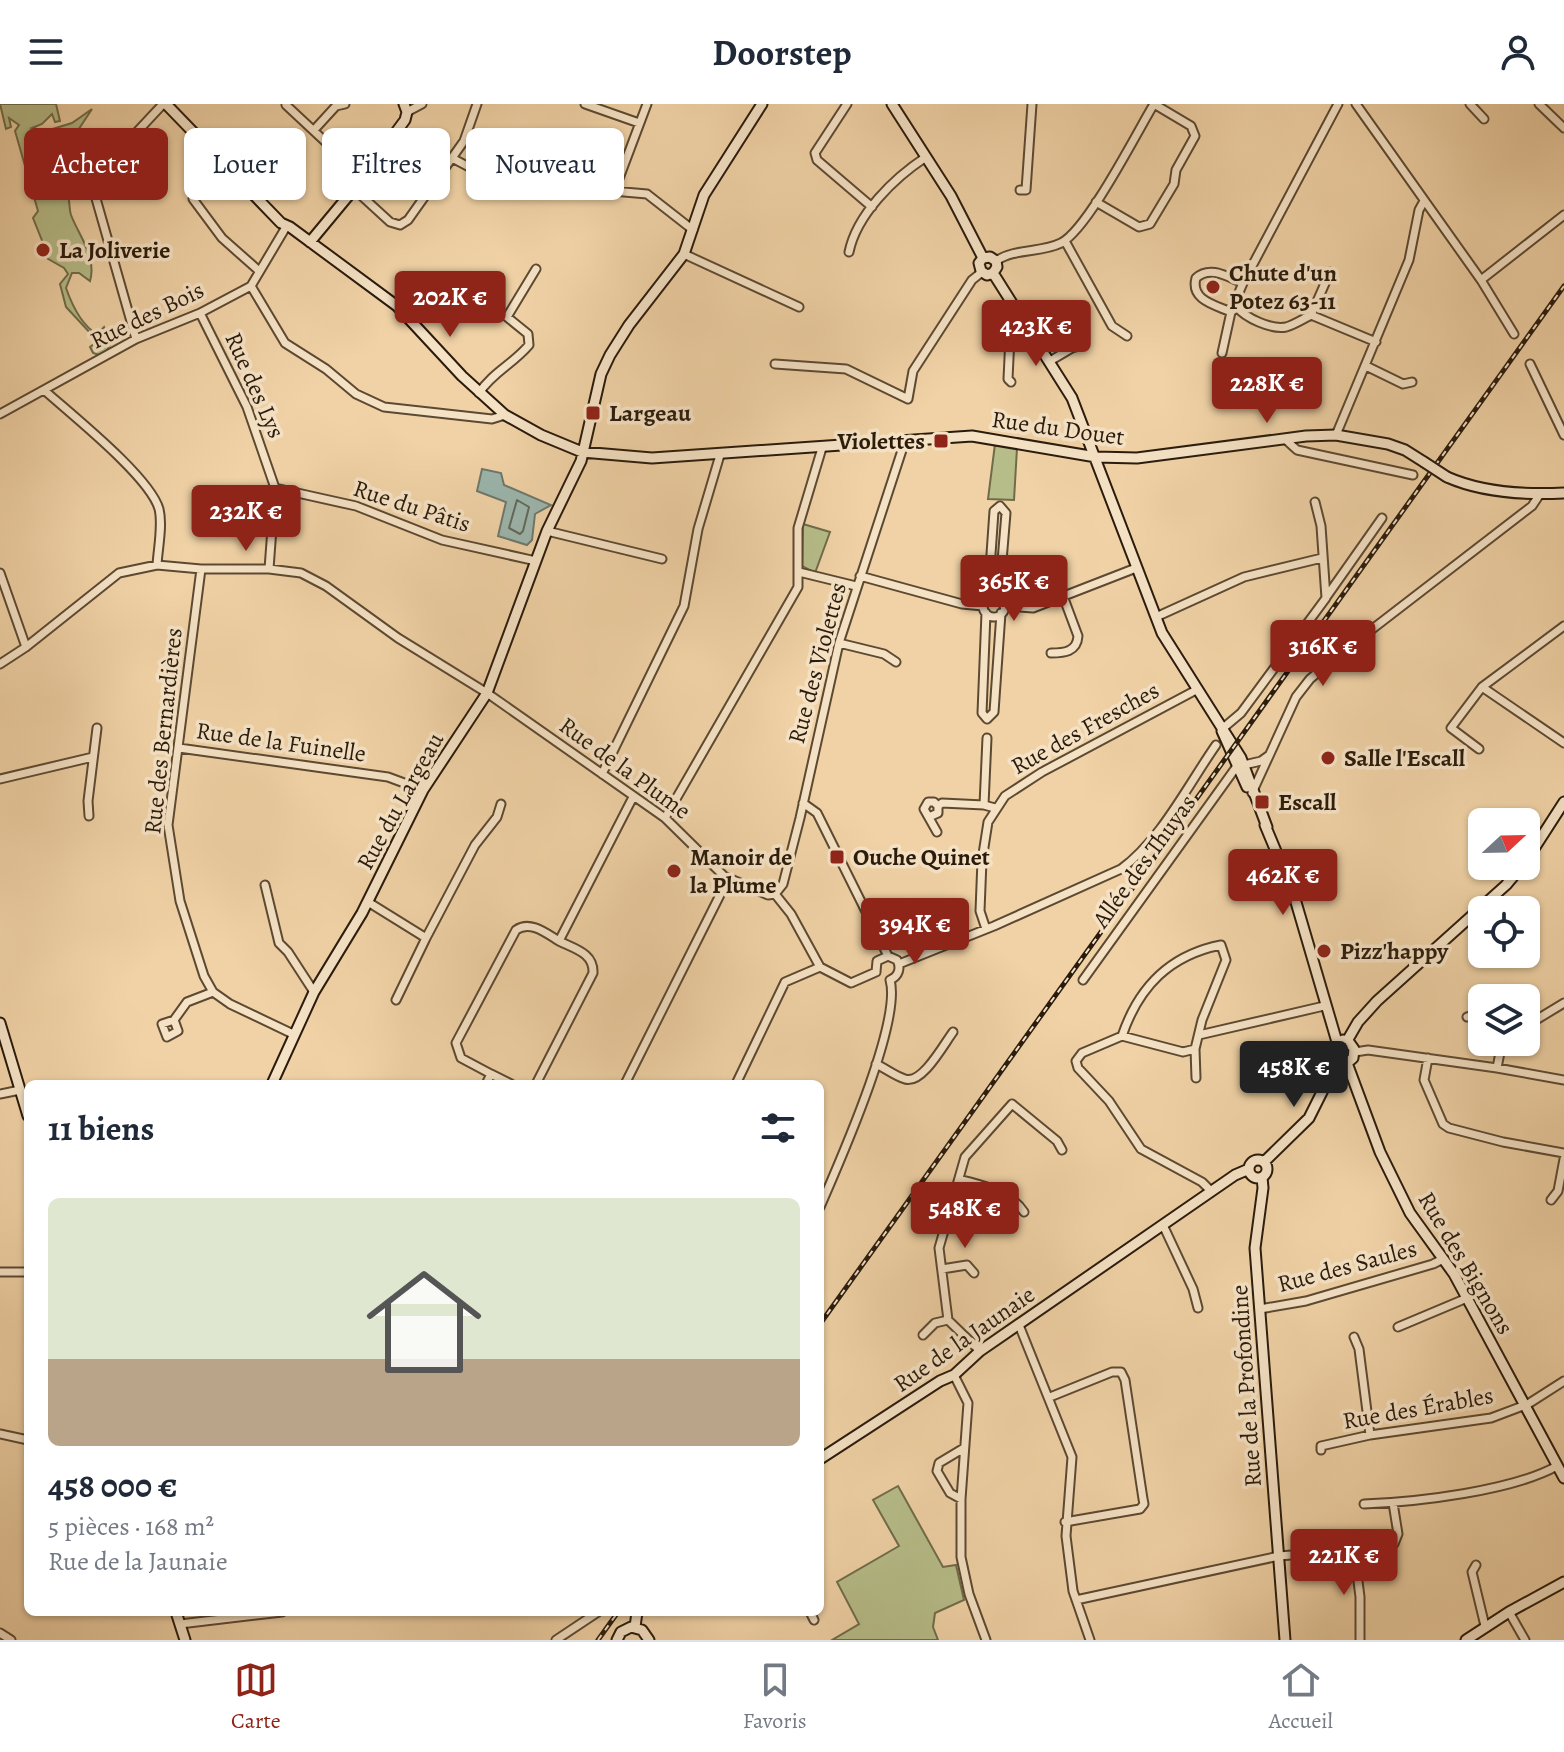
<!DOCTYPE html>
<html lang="fr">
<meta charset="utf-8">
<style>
body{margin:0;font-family:Alegreya,serif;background:#f2f2f3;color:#1f2937;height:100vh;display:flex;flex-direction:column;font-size:30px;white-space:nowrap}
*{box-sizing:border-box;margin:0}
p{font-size:26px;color:#747a83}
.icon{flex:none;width:44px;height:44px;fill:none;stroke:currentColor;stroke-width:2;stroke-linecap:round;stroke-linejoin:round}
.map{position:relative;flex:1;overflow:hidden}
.panel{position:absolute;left:24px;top:976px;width:800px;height:536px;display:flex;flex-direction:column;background:#fff;border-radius:12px;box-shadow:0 2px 6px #0004}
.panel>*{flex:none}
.banner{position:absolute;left:24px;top:24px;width:800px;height:72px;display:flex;gap:16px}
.needle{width:52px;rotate:68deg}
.fabs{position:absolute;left:1468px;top:704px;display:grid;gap:16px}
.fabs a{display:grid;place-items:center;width:72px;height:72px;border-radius:12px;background:#fff;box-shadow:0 2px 6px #0004;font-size:40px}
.price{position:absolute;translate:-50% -68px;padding:0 18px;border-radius:8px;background:#8f2418;color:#fff;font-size:26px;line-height:52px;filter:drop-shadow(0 2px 4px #0008)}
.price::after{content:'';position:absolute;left:50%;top:48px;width:24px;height:18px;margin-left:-12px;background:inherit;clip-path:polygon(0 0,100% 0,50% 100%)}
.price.on{background:#222;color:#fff}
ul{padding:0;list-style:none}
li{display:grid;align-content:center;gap:16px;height:424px;padding:0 24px}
li span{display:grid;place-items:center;height:248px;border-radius:12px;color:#555}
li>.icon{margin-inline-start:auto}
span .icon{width:144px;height:144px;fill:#fffc;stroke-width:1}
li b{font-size:34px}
h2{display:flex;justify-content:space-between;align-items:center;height:96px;padding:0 24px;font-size:34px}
.tag{padding:0 28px;border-radius:12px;background:#fff;box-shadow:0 2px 6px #0004;font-size:28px;line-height:72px}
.tag.on{background:#8f2418;color:#fff}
header{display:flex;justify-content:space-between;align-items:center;height:104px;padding:0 24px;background:#fff;font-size:36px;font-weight:700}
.tabs{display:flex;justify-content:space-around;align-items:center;height:112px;border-top:2px solid #e0e1e3;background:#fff;font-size:22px;color:#747a83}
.tabs a{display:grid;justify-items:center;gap:4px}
.tabs .on{color:#8f2418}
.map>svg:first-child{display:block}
.green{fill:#b6bd89;stroke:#706c4a;stroke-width:2}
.water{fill:#9bb6ad;stroke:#6e786d;stroke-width:2}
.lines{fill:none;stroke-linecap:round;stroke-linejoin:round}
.shore{stroke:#62685c;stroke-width:2}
.street-casing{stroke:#5c4932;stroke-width:11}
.secondary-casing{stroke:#2a1b0c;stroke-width:13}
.street{stroke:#f5e2c5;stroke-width:7}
.secondary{stroke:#f5e2c5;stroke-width:9}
.rail-casing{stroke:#2a1b0c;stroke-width:5}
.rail{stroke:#f5e2c5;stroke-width:2;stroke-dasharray:6;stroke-linecap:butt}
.secondary-bridge-casing{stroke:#2a1b0c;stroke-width:13;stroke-linecap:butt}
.secondary-bridge{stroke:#f5e2c5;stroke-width:9}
.poi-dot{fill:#8f2418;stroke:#f5e2c5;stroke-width:3}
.labels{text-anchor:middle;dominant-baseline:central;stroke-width:7;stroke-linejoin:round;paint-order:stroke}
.poi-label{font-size:24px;font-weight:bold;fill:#2a1b0c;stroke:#f5e2c5;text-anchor:start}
.street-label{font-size:24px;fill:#2a1b0c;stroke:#f5e2c5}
</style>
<header><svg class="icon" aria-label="menu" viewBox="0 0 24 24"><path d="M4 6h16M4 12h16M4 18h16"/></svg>Doorstep<svg class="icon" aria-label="person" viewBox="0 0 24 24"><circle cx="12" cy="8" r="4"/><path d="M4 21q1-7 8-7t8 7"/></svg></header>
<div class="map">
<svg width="1564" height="1536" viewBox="0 0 1564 1536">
<rect width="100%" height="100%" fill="#f0d2a6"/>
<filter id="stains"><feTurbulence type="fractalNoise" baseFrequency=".0025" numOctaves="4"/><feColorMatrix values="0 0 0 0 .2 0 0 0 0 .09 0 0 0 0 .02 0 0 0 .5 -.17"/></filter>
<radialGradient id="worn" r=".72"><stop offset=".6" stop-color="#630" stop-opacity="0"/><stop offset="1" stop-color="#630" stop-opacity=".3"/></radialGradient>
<path class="green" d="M0,0H56L60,17L55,18L52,10L42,20L32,24L46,27L72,19L92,5L71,37L73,46L67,47L68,55L60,56L58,62C61,72 66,82 68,92C70,98 69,105 71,111C79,132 97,153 90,177L79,169H72L66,184C72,201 81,221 97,230L104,223L110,241L106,248L99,251L93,249L90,243L95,239L93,232L66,203L60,180L68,170L64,164L43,152V139L33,114L38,107L15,27L19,21L9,14L11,23L6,25Z
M995,340L1017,344L1014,396L988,395Z
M803,420L830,428L815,469L802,462Z
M898,1382L943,1463L956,1461L964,1496L935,1509L933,1523L938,1536H832L859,1520L837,1478L899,1442L873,1396Z"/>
<path class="water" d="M482,365L501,369L504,381L551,401L535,410L532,436L527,441L498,432L506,398L477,387Z"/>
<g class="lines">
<path class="shore" d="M517,396L529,403L523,427L520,430L509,424Z"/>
<defs>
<path id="street" d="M585,0L639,19
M847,0L815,49L817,56L872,103
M1356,0L1481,176L1514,230
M1470,0L1484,15
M1539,0L1564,24
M286,1L362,72
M407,8L422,0
M314,26L336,2L345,0
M452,54L469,63L532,80L647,90L693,126
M354,85L390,118L400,121L408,116L464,37L477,0
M615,85L647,0
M1020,86H1026L1032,0
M193,95L222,134L258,166
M1096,98L1139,123L1150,120L1174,80L1176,66L1195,32L1191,22L1154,0
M1065,137L1112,222L1127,232
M849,148C857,110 894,74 926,53
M684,150L799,203
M996,157C1015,144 1041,149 1061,139C1088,125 1136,30 1154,0
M1481,176L1564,111
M251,182L285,239L326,265L356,290L384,303L492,315L505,311
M1237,203C1245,214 1272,226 1286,223C1294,221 1303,215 1311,211L1376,238
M1231,208C1215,201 1190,196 1196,174C1210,161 1228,173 1243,179
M200,209L247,303L275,384L269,465
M1311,211L1330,168
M136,235L91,77L163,0
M1222,249L1231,208L1237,203V193L1243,179L1338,0
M1050,257L1072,244L1082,241
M775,260L846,265L908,295L913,267L972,176L982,168
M1530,260L1564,331
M1366,262L1403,280L1412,278
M1011,278L1008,275L1011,212L1016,206
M44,286C72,311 150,373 159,405C163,421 158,444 157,461
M479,289C492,269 513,260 529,241L528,230L507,213L536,165
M0,310L136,235L200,209L251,182L286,123
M1336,331L1409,156L1419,106L1424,97
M1286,336L1297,346L1413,371
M275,384L356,402L442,436L536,457
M547,427L662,455
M201,465L168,721L180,797L204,872L213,888L230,900L293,930
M799,468L856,482
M0,469L26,543
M860,472L962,500L983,502
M983 502a11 11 0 1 1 22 0a11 11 0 1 1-22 0Z
M1327,492L1382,414
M988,493L994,407L1000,402L1006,409L999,493
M1004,502L1033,504L1136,464
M986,509L982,609L987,615L994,608L1001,509
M1156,513L1244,473L1322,454
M839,539L884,550L896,558
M1051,549C1064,549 1077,548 1078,532L1063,492
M0,560L26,543L119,469L157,461L201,465H269L301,469L326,482L398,534L487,589L665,714L724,772L768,791L775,790L791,810L820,863L851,879L876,868
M1482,583L1564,639
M1222,625L1241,609L1326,494L1321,422L1315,398
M987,634L984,701L995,704
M179,644L388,673L423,686
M1479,645L1451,624L1482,583L1564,522
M1244,661L1261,657L1268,652
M602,670L684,502L698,425L720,351
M0,675L93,653
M1252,689L1296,593L1310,575L1336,553L1532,402L1540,390
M803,699L817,709L888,852
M938,702L942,699L984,701
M89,712L88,697L97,624
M929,713L938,709V702L934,698H928L924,705L937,728
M665,714L798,483V424L822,344
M265,781L279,839L288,848L314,888
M775,790L783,780L800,714L839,539L905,337
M368,798L426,834L396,896
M986,825L980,807L982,756L988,718L1005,692L1042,668L1198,585
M426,834L475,741L497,713L501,700
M888,852L897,856C901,864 899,872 890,876
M899,860L994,822L1121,765C1160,737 1188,681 1216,641
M876,868L877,857L888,852
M1083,876L1237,662
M1467,913L1476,910L1482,912
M174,916L178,927L167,933L162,920L174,916L187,898L213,888
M1526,922L1564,899
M1199,931L1324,902
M1122,932C1139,882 1170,851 1221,841L1226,856L1202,916L1195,945L1183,948L1122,932L1082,949L1076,957L1078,964L1109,997L1141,1045L1202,1078L1211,1087
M1195,945L1196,974
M1355,948L1368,946L1497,964L1564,976
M1428,954L1424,976L1443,1020L1449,1024L1503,1038L1564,1049
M876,960C885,964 895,972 905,975C922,981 944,940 953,928
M1497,964L1502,938
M491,970L461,954L456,939L516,826C530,816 546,829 559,837L633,693
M486,980L491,970L511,980
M536,980L593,869C594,849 575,845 559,837
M625,980L728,775
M736,980L785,878L820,863
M0,990L20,986
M959,1075C983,1082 1009,1086 1024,1108
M1551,1096L1558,1087L1564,1055
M820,1103C839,1059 902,918 890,876
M1163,1121L1193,1185L1198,1204
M942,1165L967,1161L974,1169
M0,1168H28
M1260,1205L1306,1197L1433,1160L1443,1155
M1019,1221L1072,1353L1066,1432L1073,1487L1090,1536
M1398,1223L1467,1194
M923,1231L935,1219L948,1216
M1354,1233L1359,1245L1370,1331
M980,1247L948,1216L939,1144L965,1053L1012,1000L1057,1037L1062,1046
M954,1271L968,1299L961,1395V1453L969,1490L986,1536
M1050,1293L1112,1268H1121L1125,1276L1143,1395L1144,1400L1140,1405L1065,1418
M0,1330L28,1336
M1321,1346V1342L1370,1331L1491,1314L1528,1300L1564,1277
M961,1395L950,1389L937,1367L939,1359L964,1344
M1364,1400C1417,1398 1512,1387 1557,1362
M1354,1446L1360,1493V1536
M1476,1461L1472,1468L1485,1522
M1076,1496L1279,1452L1354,1446L1394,1440L1398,1430L1393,1399
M810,1508L814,1516
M1509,1508L1525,1536
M180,1520L282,1508
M0,1529L11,1536
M556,1536L598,1508"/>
<path id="secondary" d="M166,0L281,119L290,123L397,202L462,272L505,311L541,331L582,348L652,354L972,332L1096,353L1137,354L1306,332L1336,331L1388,340L1405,346L1424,358
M892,0L951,92L983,154
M310,138L354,85L405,16L407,8L404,0
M983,154L990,153L996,157L997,163L993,169
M983,154L979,159L981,167L987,171L993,169
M993,169L1072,294L1162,529L1241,654L1267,723
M1447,373C1483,389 1525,391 1564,389
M1222,627L1247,683
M1265,721L1293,788L1337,938
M1526,757L1564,698
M0,919L28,1012
M1343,936L1349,938L1354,945L1353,954L1347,959
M1347,937L1358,918L1377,897L1506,781L1522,762
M1337,938L1331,948L1333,956L1340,960
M1347,959L1380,1048L1410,1109L1454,1170L1564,1374
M272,980L314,888L362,809L423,686L487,589L547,427L581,357L601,270L610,251L629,221L684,150L704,91L762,0
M1249 1065a9 9 0 1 1 18 0a9 9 0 1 1-18 0Z
M1264,1058L1309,1014L1337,958
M1262,1073L1263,1084L1255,1144L1285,1536
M820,1355L940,1277L954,1271L980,1247L1235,1071L1249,1065
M176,1508L185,1536
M635,1523L637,1508
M617,1536L621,1528L631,1523L642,1526L649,1536
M1466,1536L1509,1508L1564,1478"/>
</defs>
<use href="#street" class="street-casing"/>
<use href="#secondary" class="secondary-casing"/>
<use href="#street" class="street"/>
<use href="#secondary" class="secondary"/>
<defs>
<path id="rail" d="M820,1220L1564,182
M598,1536L618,1508"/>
</defs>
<use href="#rail" class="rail-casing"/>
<use href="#rail" class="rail"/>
<defs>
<path id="secondary-bridge" d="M1424,358L1447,373"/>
</defs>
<use href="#secondary-bridge" class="secondary-bridge-casing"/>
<use href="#secondary-bridge" class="secondary-bridge"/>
</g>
<g class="poi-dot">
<circle cx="43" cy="146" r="8"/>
<circle cx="1213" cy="183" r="8"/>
<rect x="585" y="301" width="16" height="16" rx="4"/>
<rect x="933" y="329" width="16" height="16" rx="4"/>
<circle cx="1328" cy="654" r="8"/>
<rect x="1254" y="690" width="16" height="16" rx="4"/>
<rect x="829" y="745" width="16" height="16" rx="4"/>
<circle cx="674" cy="767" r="8"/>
<circle cx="1324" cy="847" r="8"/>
</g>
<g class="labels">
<g class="poi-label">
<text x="59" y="146">La Joliverie</text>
<text x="1229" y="169">Chute d'un<tspan x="1229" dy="28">Potez 63-11</tspan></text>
<text x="609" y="309">Largeau</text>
<text x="925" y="337" text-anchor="end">Violettes</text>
<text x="1344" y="654">Salle l'Escall</text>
<text x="1278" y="698">Escall</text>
<text x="690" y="753">Manoir de<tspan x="690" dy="28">la Plume</tspan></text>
<text x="853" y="753">Ouche Quinet</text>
<text x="1340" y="847">Pizz'happy</text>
</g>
<g class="street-label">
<text transform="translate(147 211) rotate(-26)">Rue des Bois</text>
<text transform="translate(255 281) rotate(66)">Rue des Lys</text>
<text transform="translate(1058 324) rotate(8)">Rue du Douet</text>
<text transform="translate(412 402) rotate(18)">Rue du Pâtis</text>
<text transform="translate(817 559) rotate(-75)">Rue des Violettes</text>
<text transform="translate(1085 624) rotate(-29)">Rue des Fresches</text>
<text transform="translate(163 627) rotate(-84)">Rue des Bernardières</text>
<text transform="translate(281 638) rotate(8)">Rue de la Fuinelle</text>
<text transform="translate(625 664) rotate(36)">Rue de la Plume</text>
<text transform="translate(400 697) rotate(-61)">Rue du Largeau</text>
<text transform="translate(1144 757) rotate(-54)">Allée des Thuyas</text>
<text transform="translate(1466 1159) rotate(59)">Rue des Bignons</text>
<text transform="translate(1347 1162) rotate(-15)">Rue des Saules</text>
<text transform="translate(964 1235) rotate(-35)">Rue de la Jaunaie</text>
<text transform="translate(1246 1282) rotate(-94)">Rue de la Profondine</text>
<text transform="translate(1418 1304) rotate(-10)">Rue des Érables</text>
</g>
</g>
<rect width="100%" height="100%" filter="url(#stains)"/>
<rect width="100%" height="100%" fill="url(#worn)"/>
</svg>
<div class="fabs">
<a><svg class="needle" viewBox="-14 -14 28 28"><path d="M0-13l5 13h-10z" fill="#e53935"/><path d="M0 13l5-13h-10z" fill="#747a83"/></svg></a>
<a><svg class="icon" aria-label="locate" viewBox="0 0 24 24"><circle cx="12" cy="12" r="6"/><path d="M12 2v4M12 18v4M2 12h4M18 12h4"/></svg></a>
<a><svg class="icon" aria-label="layers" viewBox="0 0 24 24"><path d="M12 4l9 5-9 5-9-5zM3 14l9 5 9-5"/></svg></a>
</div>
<b class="price" style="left:450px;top:235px">202K €</b>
<b class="price" style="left:1036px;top:264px">423K €</b>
<b class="price" style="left:1267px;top:321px">228K €</b>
<b class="price" style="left:246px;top:449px">232K €</b>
<b class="price" style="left:1014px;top:519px">365K €</b>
<b class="price" style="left:1323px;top:584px">316K €</b>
<b class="price" style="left:1283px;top:813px">462K €</b>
<b class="price" style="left:915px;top:862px">394K €</b>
<b class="price on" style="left:1294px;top:1005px">458K €</b>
<b class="price" style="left:965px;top:1146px">548K €</b>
<b class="price" style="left:1344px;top:1493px">221K €</b>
<div class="banner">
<a class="tag on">Acheter</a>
<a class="tag">Louer</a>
<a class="tag">Filtres</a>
<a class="tag">Nouveau</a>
</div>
<section class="panel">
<h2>11 biens<svg class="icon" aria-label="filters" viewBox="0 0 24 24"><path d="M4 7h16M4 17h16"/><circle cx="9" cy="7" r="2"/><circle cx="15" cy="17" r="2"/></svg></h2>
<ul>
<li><span style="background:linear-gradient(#dfe7d0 65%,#b9a48a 0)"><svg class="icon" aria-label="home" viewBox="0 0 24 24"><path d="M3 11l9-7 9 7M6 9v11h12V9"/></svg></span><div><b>458 000 €</b><p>5 pièces · 168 m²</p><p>Rue de la Jaunaie</p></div></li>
</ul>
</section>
</div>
<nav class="tabs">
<a class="on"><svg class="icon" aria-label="map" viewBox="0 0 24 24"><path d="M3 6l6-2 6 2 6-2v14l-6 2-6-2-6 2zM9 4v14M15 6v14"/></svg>Carte</a>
<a><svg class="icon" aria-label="saved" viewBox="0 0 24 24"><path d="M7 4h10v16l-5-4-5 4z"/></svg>Favoris</a>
<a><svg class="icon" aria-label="home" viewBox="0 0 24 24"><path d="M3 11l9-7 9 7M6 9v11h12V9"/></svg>Accueil</a>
</nav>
